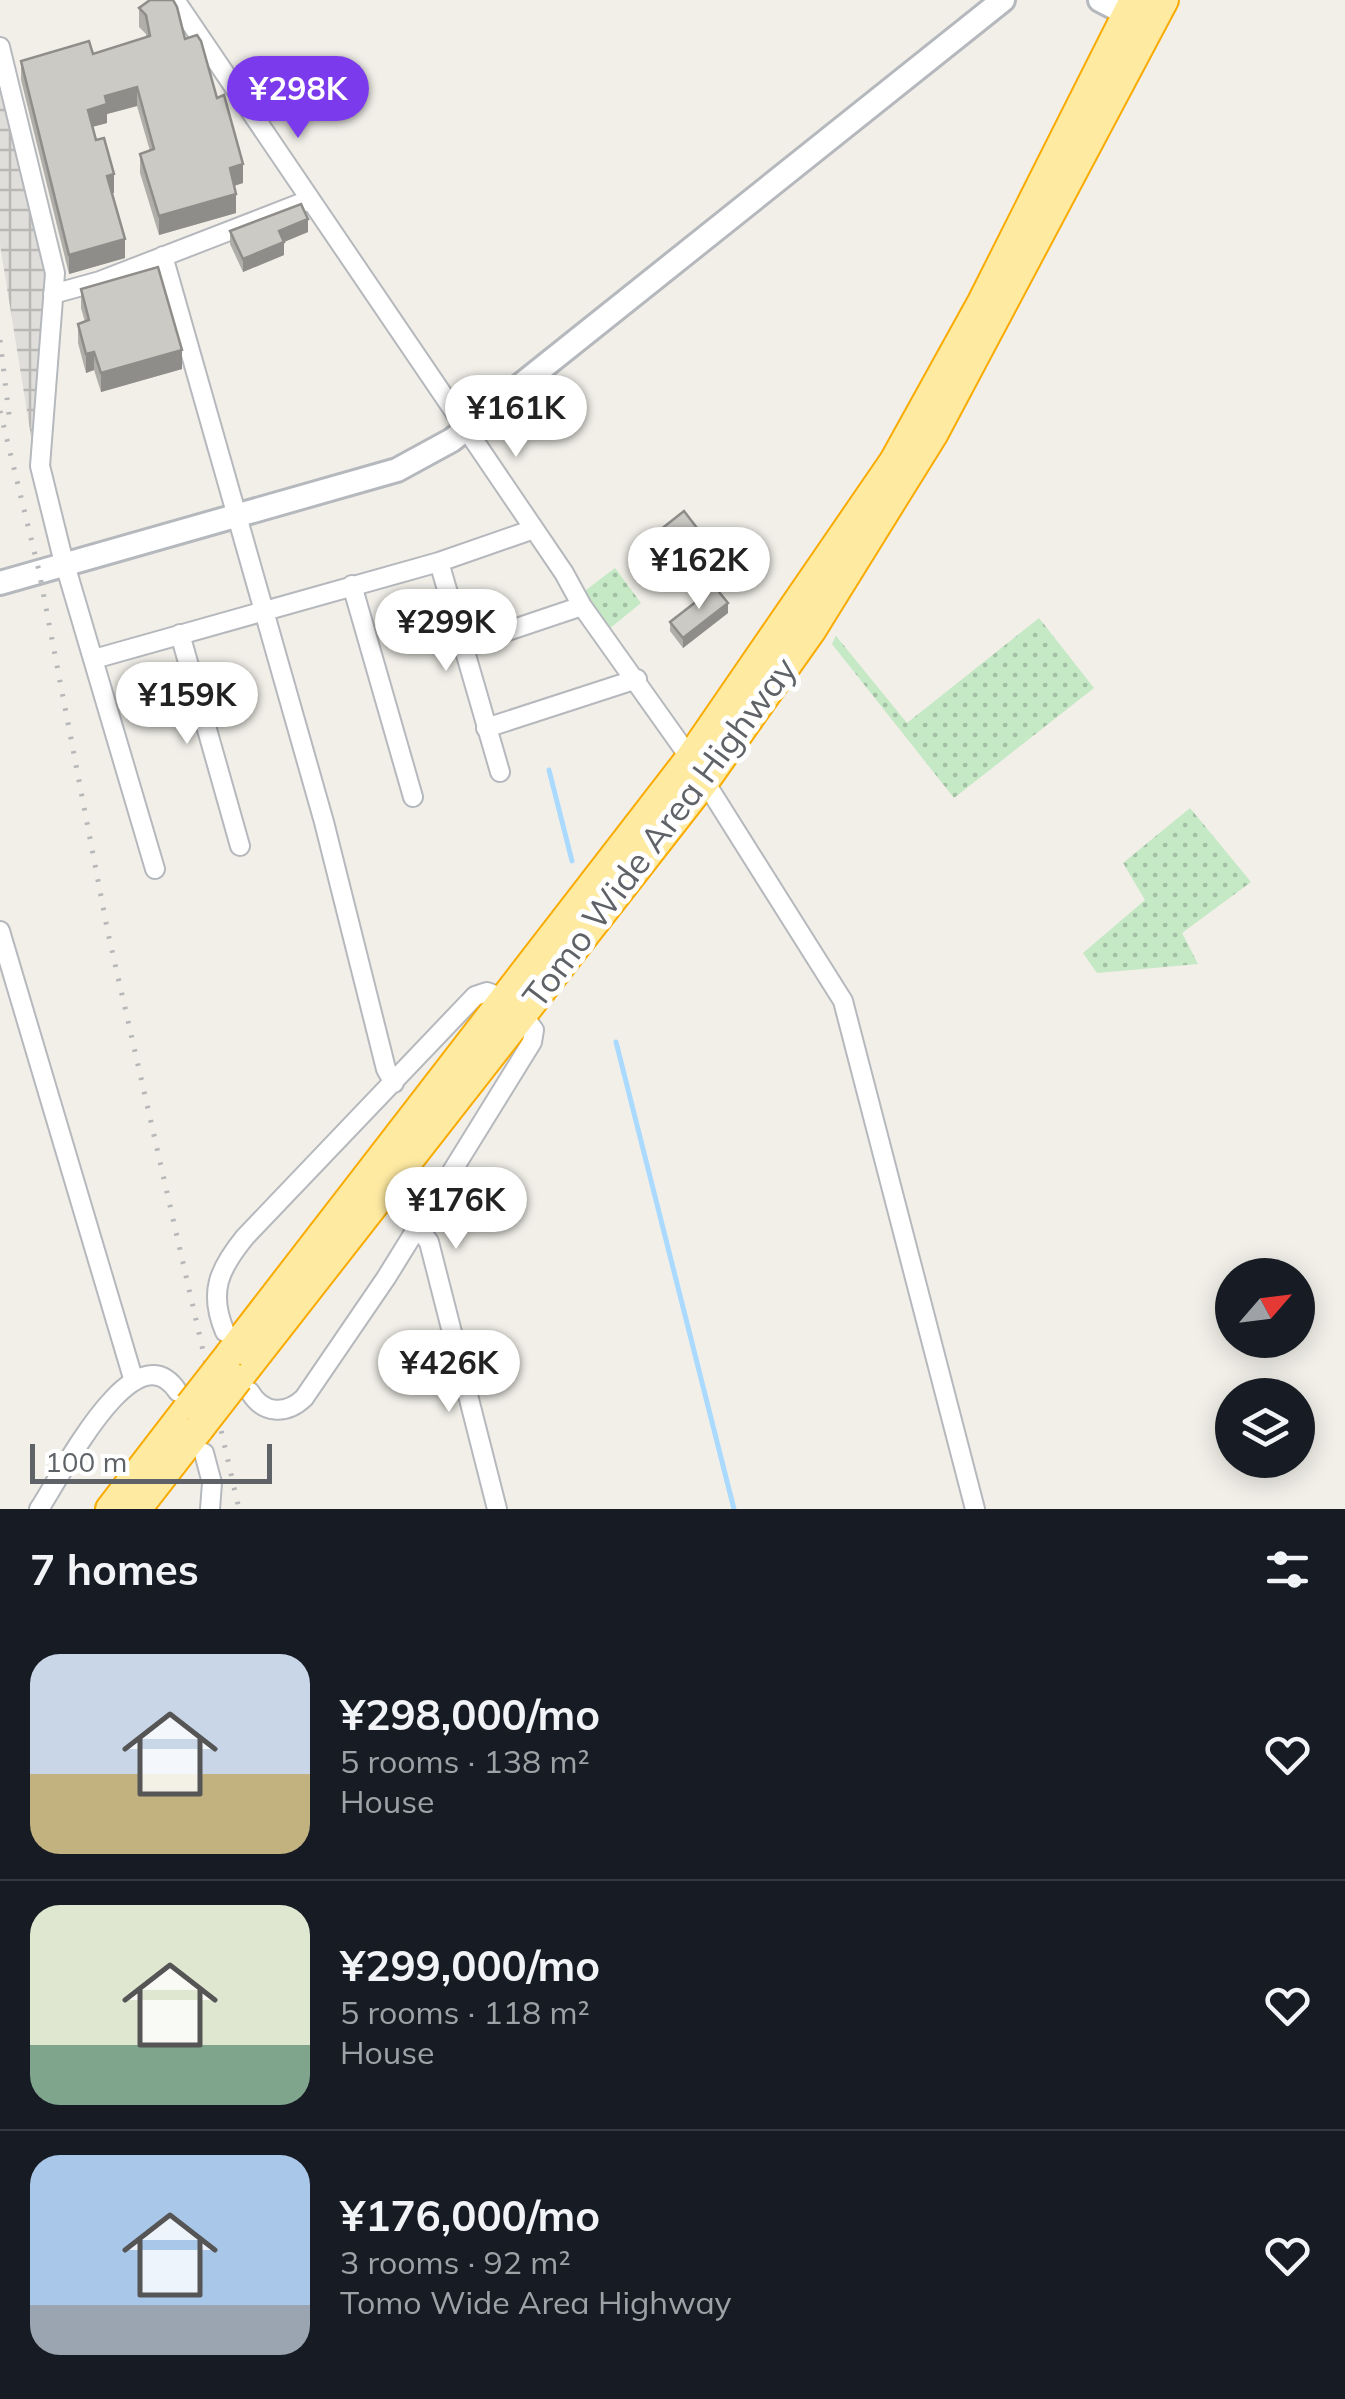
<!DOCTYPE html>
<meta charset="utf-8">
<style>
body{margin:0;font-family:Mulish,sans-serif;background:#242831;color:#f1f3f6;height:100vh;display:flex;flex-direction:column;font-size:38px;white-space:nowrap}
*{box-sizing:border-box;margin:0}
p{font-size:32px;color:#9ea1a6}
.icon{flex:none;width:55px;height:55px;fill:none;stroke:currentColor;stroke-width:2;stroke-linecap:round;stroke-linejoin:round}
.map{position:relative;height:1509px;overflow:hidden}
.sheet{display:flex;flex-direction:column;background:#171b24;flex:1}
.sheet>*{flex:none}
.needle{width:65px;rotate:62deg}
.controls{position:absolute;left:1215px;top:1258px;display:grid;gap:20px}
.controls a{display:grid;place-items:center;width:100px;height:100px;border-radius:50%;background:#171b24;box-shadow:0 5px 25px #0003;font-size:50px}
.scale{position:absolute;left:30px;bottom:25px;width:242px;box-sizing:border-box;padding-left:10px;border:5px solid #5f6368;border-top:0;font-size:28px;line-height:35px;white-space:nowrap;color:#5f6368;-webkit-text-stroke:8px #fff;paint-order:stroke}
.price{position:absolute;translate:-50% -85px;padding:0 22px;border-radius:35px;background:#fff;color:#222;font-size:32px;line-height:65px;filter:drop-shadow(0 2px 5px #0008)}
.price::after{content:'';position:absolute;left:50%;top:60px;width:30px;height:22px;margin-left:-15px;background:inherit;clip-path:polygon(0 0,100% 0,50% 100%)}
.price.selected{background:#7c3aed;color:#fff}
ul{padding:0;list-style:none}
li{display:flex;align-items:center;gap:30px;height:250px;padding:0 30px}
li+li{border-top:2px solid #363941}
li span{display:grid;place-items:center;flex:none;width:280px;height:200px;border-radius:30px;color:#555}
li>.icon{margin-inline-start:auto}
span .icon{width:120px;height:120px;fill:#fffc;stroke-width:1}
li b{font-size:42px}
h2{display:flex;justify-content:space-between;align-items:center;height:120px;padding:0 30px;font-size:42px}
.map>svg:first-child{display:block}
.industrial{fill:url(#industrial-grid)}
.grass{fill:url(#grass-dots)}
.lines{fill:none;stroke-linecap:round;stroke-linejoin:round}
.stream{stroke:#aadaff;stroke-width:5}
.minor-casing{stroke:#b5b8bc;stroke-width:22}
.tertiary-casing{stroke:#b5b8bc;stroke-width:28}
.trunk-casing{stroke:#f9ab00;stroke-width:32}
.minor{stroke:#fff;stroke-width:18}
.tertiary{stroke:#fff;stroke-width:22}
.trunk{stroke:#feeaa1;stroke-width:28}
.rail{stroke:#b6b7b8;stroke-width:5;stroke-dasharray:2.5 12;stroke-linecap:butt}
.trunk-bridge-casing{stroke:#f9ab00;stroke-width:32;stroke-linecap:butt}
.trunk-bridge{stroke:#feeaa1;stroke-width:28}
.wall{fill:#afaea9}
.shaded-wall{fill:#8f8d8a}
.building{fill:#cccac5;stroke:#8f8d8a;stroke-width:2.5}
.labels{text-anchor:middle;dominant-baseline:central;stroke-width:10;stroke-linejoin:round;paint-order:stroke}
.street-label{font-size:35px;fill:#5f6368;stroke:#fff}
</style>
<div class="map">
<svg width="1345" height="1509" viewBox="0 0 1345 1509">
<defs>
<pattern id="industrial-grid" width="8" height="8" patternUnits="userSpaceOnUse" patternTransform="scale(2.5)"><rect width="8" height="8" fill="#e0deda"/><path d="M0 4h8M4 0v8" fill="none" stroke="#b9b8b5"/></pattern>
<pattern id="grass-dots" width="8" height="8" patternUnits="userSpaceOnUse" patternTransform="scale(2.5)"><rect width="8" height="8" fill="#c5e8c5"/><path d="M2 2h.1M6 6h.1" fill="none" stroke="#a3c0a4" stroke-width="1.8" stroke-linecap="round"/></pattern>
</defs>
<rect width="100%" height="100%" fill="#f1efe8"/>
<path class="industrial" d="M0,67L48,271L36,467L0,245Z"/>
<path class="grass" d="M615,568L641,603L609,629L582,593Z
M1039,618L1094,688L954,798L832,644L836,636L907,723Z
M1190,808L1251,882L1182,933L1198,964L1097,973L1083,953L1145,900L1123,863Z"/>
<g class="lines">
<path class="stream" d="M549,770L572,861
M616,1042L734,1509"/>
<defs>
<path id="minor" d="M175,0L564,573L582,606L690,758L843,1001L975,1509
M0,47L55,273L40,466L61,551L155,869
M163,256L324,822L386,1069L394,1083
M53,294L100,281L309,200
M439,562L500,772
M352,585L413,797
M180,634L240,846
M463,646L582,606
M94,659L439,562L534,529
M486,728L637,679
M0,931L133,1378
M416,1225L429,1242L497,1509
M225,1332C208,1292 219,1269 245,1237L475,996L487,992L505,999
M250,1392C263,1414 286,1415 304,1398L386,1278L532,1042L534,1030L522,1014
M204,1453L212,1483L210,1509
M39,1509C61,1477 135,1325 178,1392"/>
<path id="tertiary" d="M1100,0L1127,14
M0,583L397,470L452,440L1003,0"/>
<path id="trunk" d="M229,1355L690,758L894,461L982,302L1134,0
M238,1379L705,781L811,631L934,433L1164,0
M110,1509L190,1405
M137,1509L200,1428"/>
</defs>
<use href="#minor" class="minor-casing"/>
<use href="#tertiary" class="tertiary-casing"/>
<use href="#trunk" class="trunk-casing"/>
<use href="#minor" class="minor"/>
<use href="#tertiary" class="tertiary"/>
<use href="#trunk" class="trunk"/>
<path class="rail" d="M0,340L10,423
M0,411L39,571L108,933L239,1509"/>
<defs>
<path id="trunk-bridge" d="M190,1405L229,1355
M200,1428L238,1379"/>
</defs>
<use href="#trunk-bridge" class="trunk-bridge-casing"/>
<use href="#trunk-bridge" class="trunk-bridge"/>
</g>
<path class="wall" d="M139,8L185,39L243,183L234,186L236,213L159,235L140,173V154L150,151L137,106L107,114V123L92,127L114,193H112L125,258L69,274L21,80V61L93,54L146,37V34L139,27Z
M230,231L308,232L284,242V255L243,272L230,244Z
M81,289L182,369L101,392L94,370L86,373L78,343V324L85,322L81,308Z
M684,511L723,576L703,592L674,554L665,561L655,548V534Z
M728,613L683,648L670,631V622Z"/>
<path class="shaded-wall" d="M137,87V106L107,114V123L88,128V110L105,96Z
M243,164V183L230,187V168Z
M114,174V193L107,195V176Z
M236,194V213L159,235V216Z
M308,219V232L279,244V231Z
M125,239V258L69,274V255Z
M284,242V255L243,272V259Z
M182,350V369L101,392V373Z
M94,352V370L86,373V354Z
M674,540V554L665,561V546Z
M723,562V576L703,592V577Z
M728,603V613L683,648V638Z"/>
<path class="building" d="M150,0H173L177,7L185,39L197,35L201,41L217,98L224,95L243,164L230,168L236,194L159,216L140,154L154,149L137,87L105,96L107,104L88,110L96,140L104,138L114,174L107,176L125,239L69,255L21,61L89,41L93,54L150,36L146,15L139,8Z
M301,204L308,219L279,231L284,242L243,259L230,231Z
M158,267L182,350L101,373L94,352L86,354L78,324L89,320L81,289Z
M684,511L723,562L703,577L674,540L665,546L655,534Z
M715,587L728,603L683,638L670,622Z"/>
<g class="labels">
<g class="street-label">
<text transform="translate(659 832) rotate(-53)">Tomo Wide Area Highway</text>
</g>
</g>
</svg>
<div class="controls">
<a><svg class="needle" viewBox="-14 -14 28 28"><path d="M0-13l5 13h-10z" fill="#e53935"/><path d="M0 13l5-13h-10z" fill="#9ea1a6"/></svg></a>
<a><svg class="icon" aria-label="layers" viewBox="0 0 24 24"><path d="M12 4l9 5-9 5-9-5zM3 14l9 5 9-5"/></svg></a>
</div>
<div class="scale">100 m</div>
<b class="price selected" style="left:298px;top:141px">¥298K</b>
<b class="price" style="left:516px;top:460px">¥161K</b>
<b class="price" style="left:699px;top:612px">¥162K</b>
<b class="price" style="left:446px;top:674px">¥299K</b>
<b class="price" style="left:187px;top:747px">¥159K</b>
<b class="price" style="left:456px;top:1252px">¥176K</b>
<b class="price" style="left:449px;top:1415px">¥426K</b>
</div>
<section class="sheet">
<h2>7 homes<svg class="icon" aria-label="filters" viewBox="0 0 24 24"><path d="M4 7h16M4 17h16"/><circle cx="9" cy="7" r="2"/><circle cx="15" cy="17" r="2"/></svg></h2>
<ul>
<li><span style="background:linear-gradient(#c9d6e8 60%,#c2b280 0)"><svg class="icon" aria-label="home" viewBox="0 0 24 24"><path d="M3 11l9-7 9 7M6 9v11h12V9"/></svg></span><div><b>¥298,000/mo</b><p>5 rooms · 138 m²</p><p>House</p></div><svg class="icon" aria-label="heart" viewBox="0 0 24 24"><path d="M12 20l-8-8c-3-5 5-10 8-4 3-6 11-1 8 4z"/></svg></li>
<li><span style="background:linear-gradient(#dfe7d0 70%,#7fa58c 0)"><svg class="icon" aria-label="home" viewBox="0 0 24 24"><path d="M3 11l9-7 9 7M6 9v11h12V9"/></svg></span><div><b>¥299,000/mo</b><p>5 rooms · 118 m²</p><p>House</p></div><svg class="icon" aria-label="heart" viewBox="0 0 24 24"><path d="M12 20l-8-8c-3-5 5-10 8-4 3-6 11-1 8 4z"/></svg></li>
<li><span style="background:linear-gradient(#a9c7e8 75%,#9aa5b1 0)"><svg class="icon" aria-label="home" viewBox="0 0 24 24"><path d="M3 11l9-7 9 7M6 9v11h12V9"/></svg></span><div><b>¥176,000/mo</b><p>3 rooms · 92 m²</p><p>Tomo Wide Area Highway</p></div><svg class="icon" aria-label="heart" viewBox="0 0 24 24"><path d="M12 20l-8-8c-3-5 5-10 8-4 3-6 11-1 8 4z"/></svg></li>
</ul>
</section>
